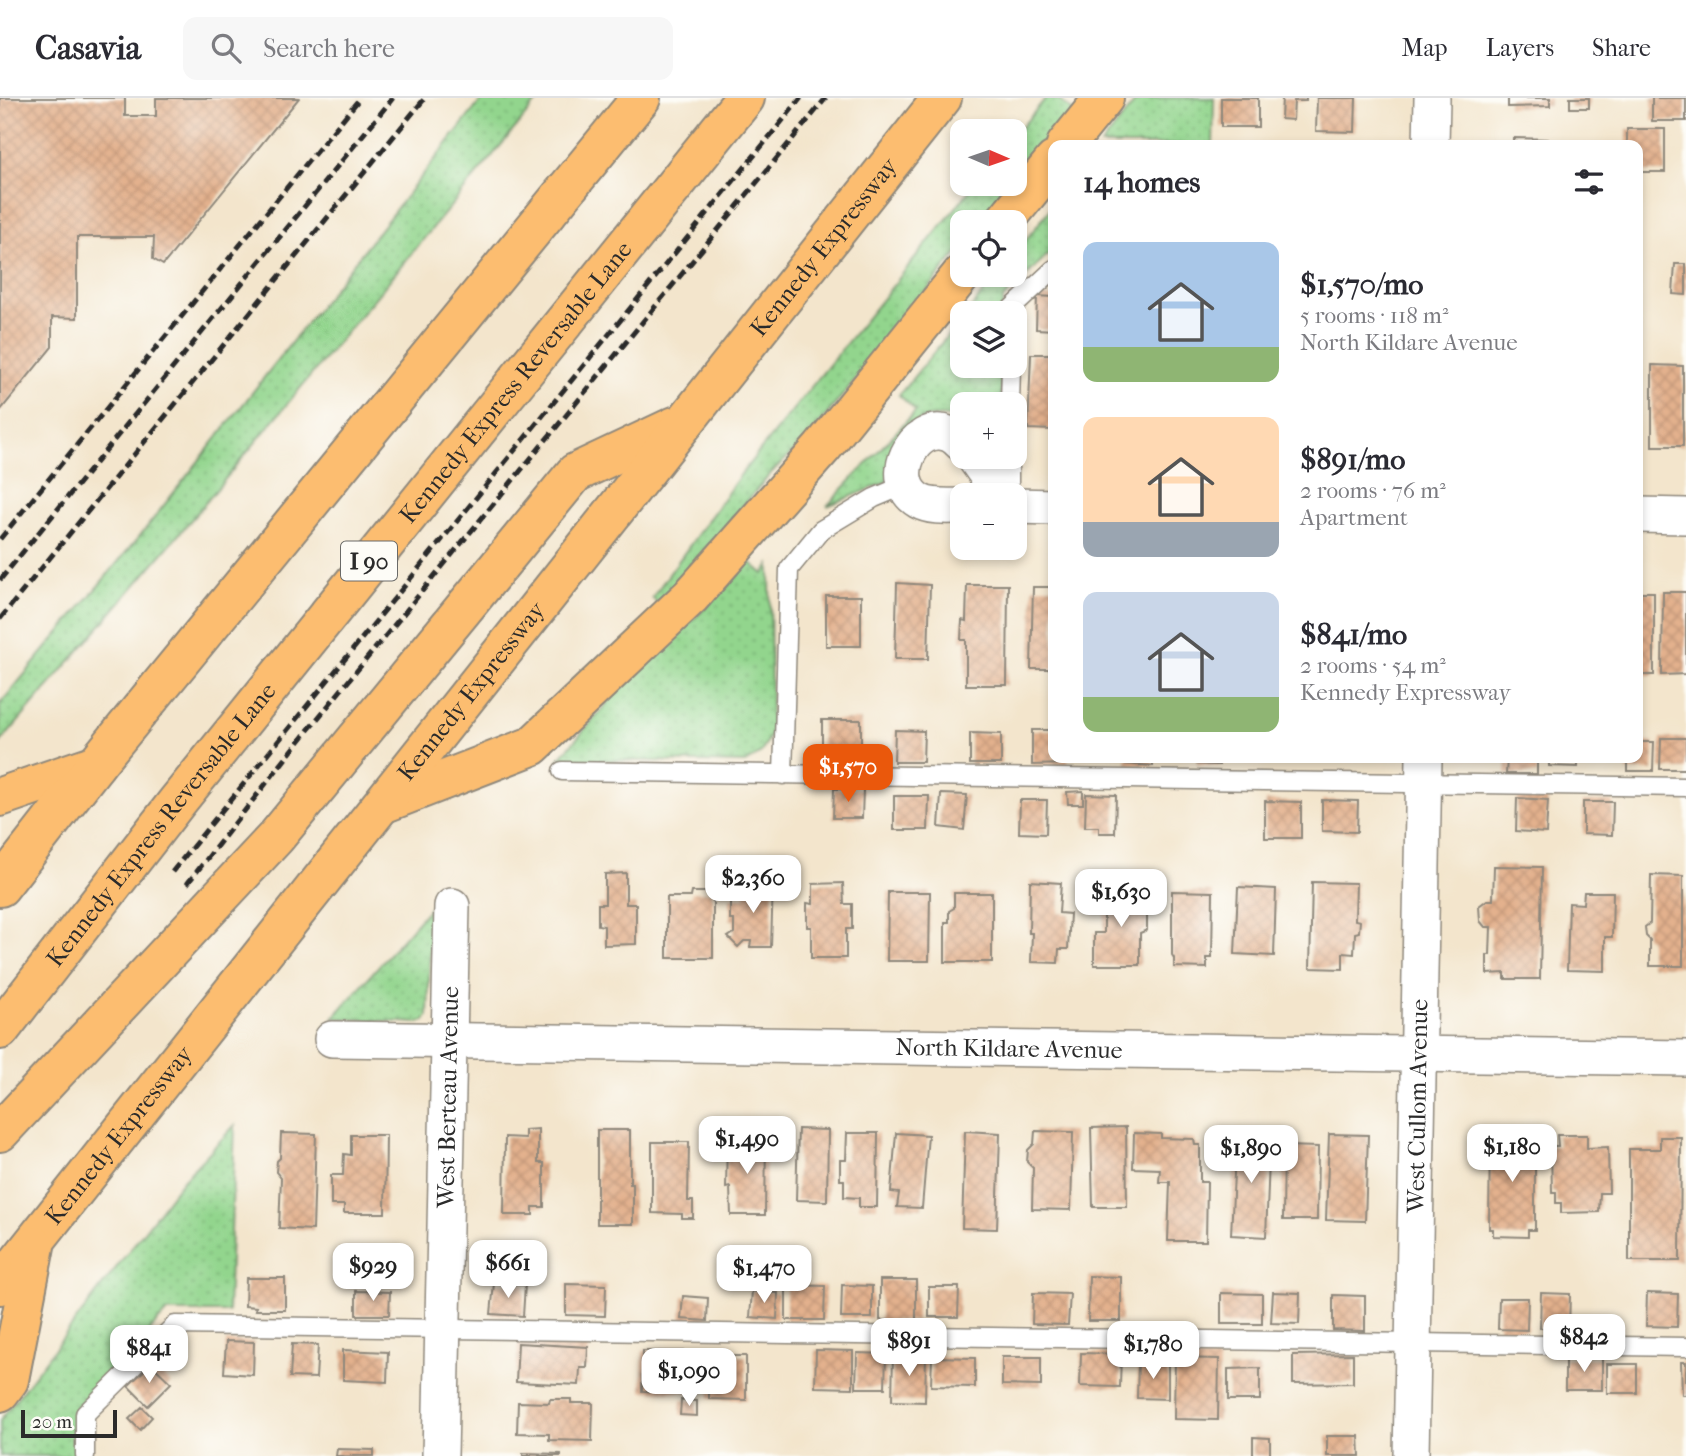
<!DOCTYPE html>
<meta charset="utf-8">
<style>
body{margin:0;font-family:"IM FELL French Canon",serif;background:#f7f7f7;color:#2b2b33;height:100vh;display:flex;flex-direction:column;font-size:26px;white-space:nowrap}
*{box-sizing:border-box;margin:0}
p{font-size:23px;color:#7c7c81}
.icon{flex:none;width:38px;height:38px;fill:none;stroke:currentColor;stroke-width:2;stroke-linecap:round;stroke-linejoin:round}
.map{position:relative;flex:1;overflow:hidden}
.panel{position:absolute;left:1048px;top:42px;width:595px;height:623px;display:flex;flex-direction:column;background:#fff;border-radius:14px;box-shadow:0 4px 10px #0003}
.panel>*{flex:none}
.needle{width:46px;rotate:92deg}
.fabs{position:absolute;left:950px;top:21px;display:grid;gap:14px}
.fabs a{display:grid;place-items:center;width:77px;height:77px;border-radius:14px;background:#fff;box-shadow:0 4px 10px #0003;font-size:35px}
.scale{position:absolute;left:21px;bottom:18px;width:96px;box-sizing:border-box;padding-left:7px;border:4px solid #2b2b2b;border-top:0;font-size:19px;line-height:24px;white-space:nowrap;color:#2b2b2b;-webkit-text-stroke:5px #fdfcf7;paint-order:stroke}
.price{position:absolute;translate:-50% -60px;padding:0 16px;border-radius:14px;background:#fff;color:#222;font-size:23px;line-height:46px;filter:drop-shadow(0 2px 4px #0008)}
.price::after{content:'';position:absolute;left:50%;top:42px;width:21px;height:16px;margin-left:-10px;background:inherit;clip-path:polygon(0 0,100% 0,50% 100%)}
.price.current{background:#ea580c;color:#fff}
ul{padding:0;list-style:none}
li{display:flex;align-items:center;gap:21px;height:175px;padding:0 35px}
li span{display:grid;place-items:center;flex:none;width:196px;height:140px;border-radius:14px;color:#555}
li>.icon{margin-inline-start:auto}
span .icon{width:84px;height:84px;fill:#fffc;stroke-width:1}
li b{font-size:30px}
h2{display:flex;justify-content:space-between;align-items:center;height:84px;padding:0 35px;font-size:30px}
header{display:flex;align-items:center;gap:42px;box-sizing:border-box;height:98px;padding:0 35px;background:#fff;border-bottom:2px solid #e1e1e2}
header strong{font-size:33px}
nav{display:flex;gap:38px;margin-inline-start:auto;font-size:24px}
.search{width:490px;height:63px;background:#f7f7f7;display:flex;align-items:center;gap:18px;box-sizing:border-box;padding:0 24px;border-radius:14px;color:#7c7c81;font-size:26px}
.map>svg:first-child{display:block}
.grass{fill:url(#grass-dots);stroke:#5e805c;stroke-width:2}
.building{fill:url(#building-cross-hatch)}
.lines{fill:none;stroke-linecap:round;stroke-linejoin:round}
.service-casing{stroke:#8f887c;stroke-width:21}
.minor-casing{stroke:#8f887c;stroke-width:38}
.motorway-casing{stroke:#8f887c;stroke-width:42}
.service{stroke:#fff;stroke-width:18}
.minor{stroke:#fff;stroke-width:35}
.motorway{stroke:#fcbd6f;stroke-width:38}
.rail{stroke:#2b2b2b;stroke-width:5;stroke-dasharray:10 5;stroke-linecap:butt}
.labels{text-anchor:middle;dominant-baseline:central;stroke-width:5;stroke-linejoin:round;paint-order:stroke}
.shield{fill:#fdfcf7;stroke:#6a6a68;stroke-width:2}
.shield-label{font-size:23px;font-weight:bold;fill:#2b2b2b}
.street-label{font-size:24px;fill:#2b2b2b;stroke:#fdfcf7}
</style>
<header>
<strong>Casavia</strong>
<div class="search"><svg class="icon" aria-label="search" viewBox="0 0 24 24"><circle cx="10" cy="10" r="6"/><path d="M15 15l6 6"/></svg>Search here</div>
<nav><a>Map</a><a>Layers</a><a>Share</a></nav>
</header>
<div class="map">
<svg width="1686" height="1358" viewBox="0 0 1686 1358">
<defs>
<pattern id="grass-dots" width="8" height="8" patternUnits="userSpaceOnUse" patternTransform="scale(1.75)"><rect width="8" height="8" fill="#92d58d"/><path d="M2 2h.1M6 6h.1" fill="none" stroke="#7eb77a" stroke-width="1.8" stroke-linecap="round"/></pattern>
<pattern id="building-cross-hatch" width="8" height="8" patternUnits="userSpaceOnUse" patternTransform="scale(1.75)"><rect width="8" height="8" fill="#e3b18d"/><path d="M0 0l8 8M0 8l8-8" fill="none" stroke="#c3987a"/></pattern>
</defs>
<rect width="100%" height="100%" fill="#fdfcf7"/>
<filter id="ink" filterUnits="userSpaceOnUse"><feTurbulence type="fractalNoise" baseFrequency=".0143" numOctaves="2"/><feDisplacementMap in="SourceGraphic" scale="14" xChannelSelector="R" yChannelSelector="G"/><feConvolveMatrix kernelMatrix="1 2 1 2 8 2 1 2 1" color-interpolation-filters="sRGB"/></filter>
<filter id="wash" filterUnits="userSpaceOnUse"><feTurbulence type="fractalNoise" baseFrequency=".00686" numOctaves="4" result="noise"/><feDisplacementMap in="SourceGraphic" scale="28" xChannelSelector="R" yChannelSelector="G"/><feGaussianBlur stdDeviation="1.57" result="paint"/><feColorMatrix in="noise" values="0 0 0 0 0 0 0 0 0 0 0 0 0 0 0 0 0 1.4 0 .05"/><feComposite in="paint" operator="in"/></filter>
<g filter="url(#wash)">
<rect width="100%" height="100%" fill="#f3e5cc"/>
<path class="grass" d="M483,0H540L202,409L0,645V606L143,434Z
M1046,0H1056L1073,13L1015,85V37Z
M1138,0H1214L1213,47H1101Z
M975,86H1014L983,124H962V149L809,339L772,374L658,506L652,500L741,376Z
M1053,107V151L1003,201L1002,215H967L998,177H1011L1014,179L1024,170L1015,161V156Z
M962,220V268H1001V306H962V320C929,315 915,318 894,345L893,377L885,385L827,408L916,313L899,297Z
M750,464L764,476L770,467L771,635L761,655L745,665L559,661L615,596L720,496Z
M431,808L428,918L425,923L418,925L333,920Z
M235,1027L228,1214H167L77,1309L76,1358H0V1323L4,1317L183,1082Z"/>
<g id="blocks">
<path class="building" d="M0,0H125V18H156V0H299L163,167L153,161L154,139H77V220L52,219V249L0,313Z
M1221,0H1258V29H1221Z
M1282,0H1306V3H1294L1293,22L1281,21Z
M1317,0H1356L1355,34L1316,33Z
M1508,0H1550V8L1508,9Z
M1570,0H1589V10H1570Z
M1652,0H1686V23H1652Z
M1627,31H1665V74H1638V47H1627Z
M1513,40L1548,41V47H1513Z
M1675,166H1686V197L1673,196Z
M1037,198L1054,199V232L1036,231Z
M1031,256H1054V332L1028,331Z
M1652,267L1683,268V348H1652Z
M897,485L930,487L928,561H895Z
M967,487H1008L1007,587H966V542H961L962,522L966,523Z
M1033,489H1054V571H1031Z
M1638,494H1654V577H1638Z
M1663,494H1686V576L1662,577Z
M826,498H861V548H826Z
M822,622H861V657H822Z
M895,632L924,633L923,664H894Z
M1032,632H1054V660H1068V666L1032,667Z
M970,635L1001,636V666H970Z
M1661,640H1686V671H1660Z
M1638,644H1654L1653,673H1627V660H1638Z
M1126,660H1153V668L1126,666Z
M1197,660H1219V667L1197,666Z
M1507,660H1537V676H1506Z
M1549,660H1578V669L1549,668Z
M834,691H863L862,720H833Z
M1083,693V706H1068L1067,694Z
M941,696L967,697L964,732L939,729Z
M1086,696L1116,697L1115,735H1099V729H1085Z
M894,698H929L928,732H894Z
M1517,700L1548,702L1546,735L1516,733Z
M1020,702H1047L1046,736L1019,735Z
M1322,702L1358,703L1357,734L1322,733Z
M1265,703L1301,704V740H1265Z
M1583,704H1613L1612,737L1583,736Z
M1494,768L1542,769L1540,881H1505V875L1487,876V857H1490L1491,829H1485L1480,823L1479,808L1487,802H1493Z
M626,775V806H636V846L604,847V828L598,827V806H605V776Z
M1651,777L1683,778V868H1650V842L1646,838L1645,829L1650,825Z
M745,783H773L771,849H750L751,843H744L738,849L728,839L734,835V822H730V799L745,800Z
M1030,783L1061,785L1059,815L1070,816L1068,851H1059L1058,865L1031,864L1032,835H1029Z
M1312,784L1356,785L1355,822L1360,823L1359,834L1355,835L1354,856L1343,855V871L1310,870Z
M843,785L844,806H852V831H846V860H811V829H807V805L813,806V786Z
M1238,789L1276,791L1274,858L1235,856Z
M1142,792V813L1147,817V832L1140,835V867H1094V835H1104V793Z
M1172,793L1213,794L1212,860H1207V870L1174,869V860L1172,857Z
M692,794H711V799H713V860H667V799H691Z
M888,794H930L929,863H887Z
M1584,794H1613L1612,839H1605V873L1567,872L1569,805L1583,806Z
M954,795H992V864H945V824H949V813L954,810Z
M1126,1029L1127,1109H1093L1091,1030Z
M538,1031V1065H544V1109H533V1117H504L505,1039L525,1040V1032Z
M798,1031L828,1032L827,1103L796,1102Z
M597,1032H630V1086H633V1126H597Z
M965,1033L1000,1035L997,1131L962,1130Z
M1035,1033L1073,1034L1071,1112L1032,1111L1033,1070L1027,1064L1028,1052L1034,1046Z
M1236,1034L1270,1036L1266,1139L1231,1137Z
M281,1035L316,1036L313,1132L279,1130L281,1080L276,1074L277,1063L280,1060Z
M847,1035H878L877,1109H859V1100L844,1099V1082H840V1062H846Z
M896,1035L928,1037L922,1110L897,1109L899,1095L891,1094Z
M1134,1035L1161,1036V1040L1194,1041L1195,1047H1200V1084H1207L1206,1143H1168L1170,1084H1159L1160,1071L1133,1070Z
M1490,1035H1535V1132H1528V1139L1493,1138V1131H1489Z
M1329,1036L1368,1037L1365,1123L1326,1122Z
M351,1037H386L385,1115H344V1107H331V1077H343L344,1056L351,1057Z
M1557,1037H1587V1050L1608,1049L1609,1095H1600L1599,1114L1561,1115V1105H1556V1094H1552L1551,1048H1558Z
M1660,1039H1681L1680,1163H1629V1051H1660Z
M727,1041H766L765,1117H731L730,1089L726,1090Z
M652,1044H689L688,1103H693V1120H682V1116L652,1115Z
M1284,1048L1318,1049L1317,1122H1283Z
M1089,1178L1121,1179V1223H1088Z
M246,1180H285V1212H255L256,1209L245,1208Z
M880,1182H916V1223L880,1222Z
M494,1185L525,1187L523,1218L491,1216Z
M566,1186L606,1187L605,1218L566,1217Z
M786,1187L825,1188L824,1222H786Z
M842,1187L872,1188V1220H841Z
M929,1189H959L958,1219H929Z
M356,1193L390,1194L389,1217H356Z
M752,1193L778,1195L777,1221L750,1219Z
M1273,1194L1300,1195L1299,1226L1271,1225Z
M1033,1195L1070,1196L1068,1227L1032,1226Z
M1221,1195L1262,1196V1226H1221Z
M1541,1195L1570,1196L1569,1231L1540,1230Z
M1647,1195L1678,1196L1677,1229L1646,1228Z
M1333,1197L1365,1198V1233L1333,1232Z
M683,1198L708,1200L707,1223L681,1221Z
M1499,1200H1528L1527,1232L1498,1231Z
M226,1243L254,1244L253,1277L224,1275Z
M518,1245L588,1249L587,1270H580L579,1287L516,1284Z
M292,1246L318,1247L316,1280L290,1279Z
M343,1252L388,1254L387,1284L343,1282Z
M816,1252L853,1253V1290L815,1289Z
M643,1253H692L691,1294L642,1293Z
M857,1255L886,1256L885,1290H856Z
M1081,1255L1121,1256L1120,1289L1080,1288Z
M893,1256H926L925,1304L892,1303Z
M1353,1256V1285L1293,1286V1257Z
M709,1258H746V1302L709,1301Z
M932,1259L975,1260V1289L931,1288Z
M1002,1259H1041V1288L1002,1287Z
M1175,1260L1219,1261L1218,1322L1174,1321Z
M1565,1260H1602V1292H1565Z
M1681,1264H1686V1297H1682Z
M1138,1265H1168V1301L1137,1300Z
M151,1266L171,1285L148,1308L128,1288Z
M1607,1266H1637V1295H1607Z
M1260,1270V1302H1228V1271Z
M550,1301H571V1305H593L592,1343L549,1342V1336L517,1335L518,1304L549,1305Z
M681,1302L697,1303V1318L680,1317Z
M142,1309L152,1319L140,1332L129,1321Z
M1327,1338H1359L1360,1358H1327Z
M1253,1339L1270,1340V1358H1253Z
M337,1351L374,1352V1358H336Z
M523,1355L561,1356V1358H523Z"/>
</g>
</g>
<g filter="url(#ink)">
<use href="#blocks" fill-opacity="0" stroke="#8f887c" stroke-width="2"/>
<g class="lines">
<defs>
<path id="service" d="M1011,215V211L1054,171
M1010,306L1011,268
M1009,397V359
M562,673L1686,689
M783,677L789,471L821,432L874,400L905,387
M85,1358V1316L175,1227L1686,1249"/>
<g id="minor">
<path d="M1431,47L1432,0"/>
<path d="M962,346C959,343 954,338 949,336C913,322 885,383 919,403C931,410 950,408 962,408"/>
<path d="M974,359L1001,397"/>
<path d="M1015,408L1054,409"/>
<path d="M1638,417L1686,418"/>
<path id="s1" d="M332,941L1686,960"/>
<path id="s2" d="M440,1358L452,808"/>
<path id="s3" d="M1411,1358L1424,660"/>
</g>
<g id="motorway">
<path d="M1066,47L1104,0"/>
<path d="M1004,124L1054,63"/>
<path d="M0,699L96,666"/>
<path d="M385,705L532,648L691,498L822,350L962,176"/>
<path d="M0,789L96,666L641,0"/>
<path id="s4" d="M0,932L177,704L745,0"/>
<path d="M0,1034L276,739L575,375L675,328"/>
<path id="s5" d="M0,1187L942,0"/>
<path d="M0,1294L9,1282L35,1148"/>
</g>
</defs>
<use href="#service" class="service-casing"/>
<use href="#minor" class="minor-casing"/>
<use href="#motorway" class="motorway-casing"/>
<use href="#service" class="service"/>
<use href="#minor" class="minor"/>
<use href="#motorway" class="motorway"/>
<path class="rail" d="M0,441L360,0
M0,482L393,0
M0,521L425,0
M172,774L801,0
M187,786L305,636L826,0"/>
</g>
</g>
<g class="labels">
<rect class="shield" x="341" y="443.5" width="56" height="39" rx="5"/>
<g class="shield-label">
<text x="369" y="463">I 90</text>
</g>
<g class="street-label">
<text stroke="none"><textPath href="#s5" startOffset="1325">Kennedy Expressway</textPath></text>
<text stroke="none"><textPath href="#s4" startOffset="828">Kennedy Express Reversable Lane</textPath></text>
<text stroke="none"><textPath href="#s5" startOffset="758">Kennedy Expressway</textPath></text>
<text stroke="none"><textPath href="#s4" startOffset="261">Kennedy Express Reversable Lane</textPath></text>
<text stroke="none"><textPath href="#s1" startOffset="677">North Kildare Avenue</textPath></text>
<text stroke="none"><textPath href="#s2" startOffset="359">West Berteau Avenue</textPath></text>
<text stroke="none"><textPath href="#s3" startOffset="350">West Cullom Avenue</textPath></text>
<text stroke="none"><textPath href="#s5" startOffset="191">Kennedy Expressway</textPath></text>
</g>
</g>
</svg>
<div class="fabs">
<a><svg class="needle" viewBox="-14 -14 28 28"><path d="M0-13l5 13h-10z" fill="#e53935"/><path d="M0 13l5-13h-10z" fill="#7c7c81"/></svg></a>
<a><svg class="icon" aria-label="locate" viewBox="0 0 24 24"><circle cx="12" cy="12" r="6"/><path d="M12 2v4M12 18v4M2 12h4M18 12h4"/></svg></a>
<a><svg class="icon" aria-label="layers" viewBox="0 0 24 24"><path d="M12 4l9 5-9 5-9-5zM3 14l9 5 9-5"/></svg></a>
<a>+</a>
<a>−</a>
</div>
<div class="scale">20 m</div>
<b class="price current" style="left:848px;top:706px">$1,570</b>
<b class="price" style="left:753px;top:817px">$2,360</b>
<b class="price" style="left:1121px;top:831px">$1,630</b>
<b class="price" style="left:747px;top:1078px">$1,490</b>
<b class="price" style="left:1512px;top:1086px">$1,180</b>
<b class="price" style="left:1251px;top:1087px">$1,890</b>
<b class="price" style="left:508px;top:1202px">$661</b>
<b class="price" style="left:373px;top:1205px">$929</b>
<b class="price" style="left:764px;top:1207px">$1,470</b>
<b class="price" style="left:1584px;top:1276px">$842</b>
<b class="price" style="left:909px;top:1280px">$891</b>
<b class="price" style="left:1153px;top:1283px">$1,780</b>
<b class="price" style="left:149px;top:1287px">$841</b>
<b class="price" style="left:689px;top:1310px">$1,090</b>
<section class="panel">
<h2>14 homes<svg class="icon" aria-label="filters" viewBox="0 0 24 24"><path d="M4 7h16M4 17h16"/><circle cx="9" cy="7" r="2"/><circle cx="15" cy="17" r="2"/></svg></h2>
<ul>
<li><span style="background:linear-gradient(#a9c7e8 75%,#8fb573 0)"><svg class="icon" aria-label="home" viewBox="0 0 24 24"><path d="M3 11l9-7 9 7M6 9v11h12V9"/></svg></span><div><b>$1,570/mo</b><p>5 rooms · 118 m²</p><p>North Kildare Avenue</p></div></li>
<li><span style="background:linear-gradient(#ffd9b3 75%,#9aa5b1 0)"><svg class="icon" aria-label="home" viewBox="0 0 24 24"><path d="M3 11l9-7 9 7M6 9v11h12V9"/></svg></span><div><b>$891/mo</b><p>2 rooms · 76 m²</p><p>Apartment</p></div></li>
<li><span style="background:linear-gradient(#c9d6e8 75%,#8fb573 0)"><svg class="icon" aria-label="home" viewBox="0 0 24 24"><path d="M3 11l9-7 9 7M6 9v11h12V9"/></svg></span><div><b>$841/mo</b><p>2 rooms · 54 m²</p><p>Kennedy Expressway</p></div></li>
</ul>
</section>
</div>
